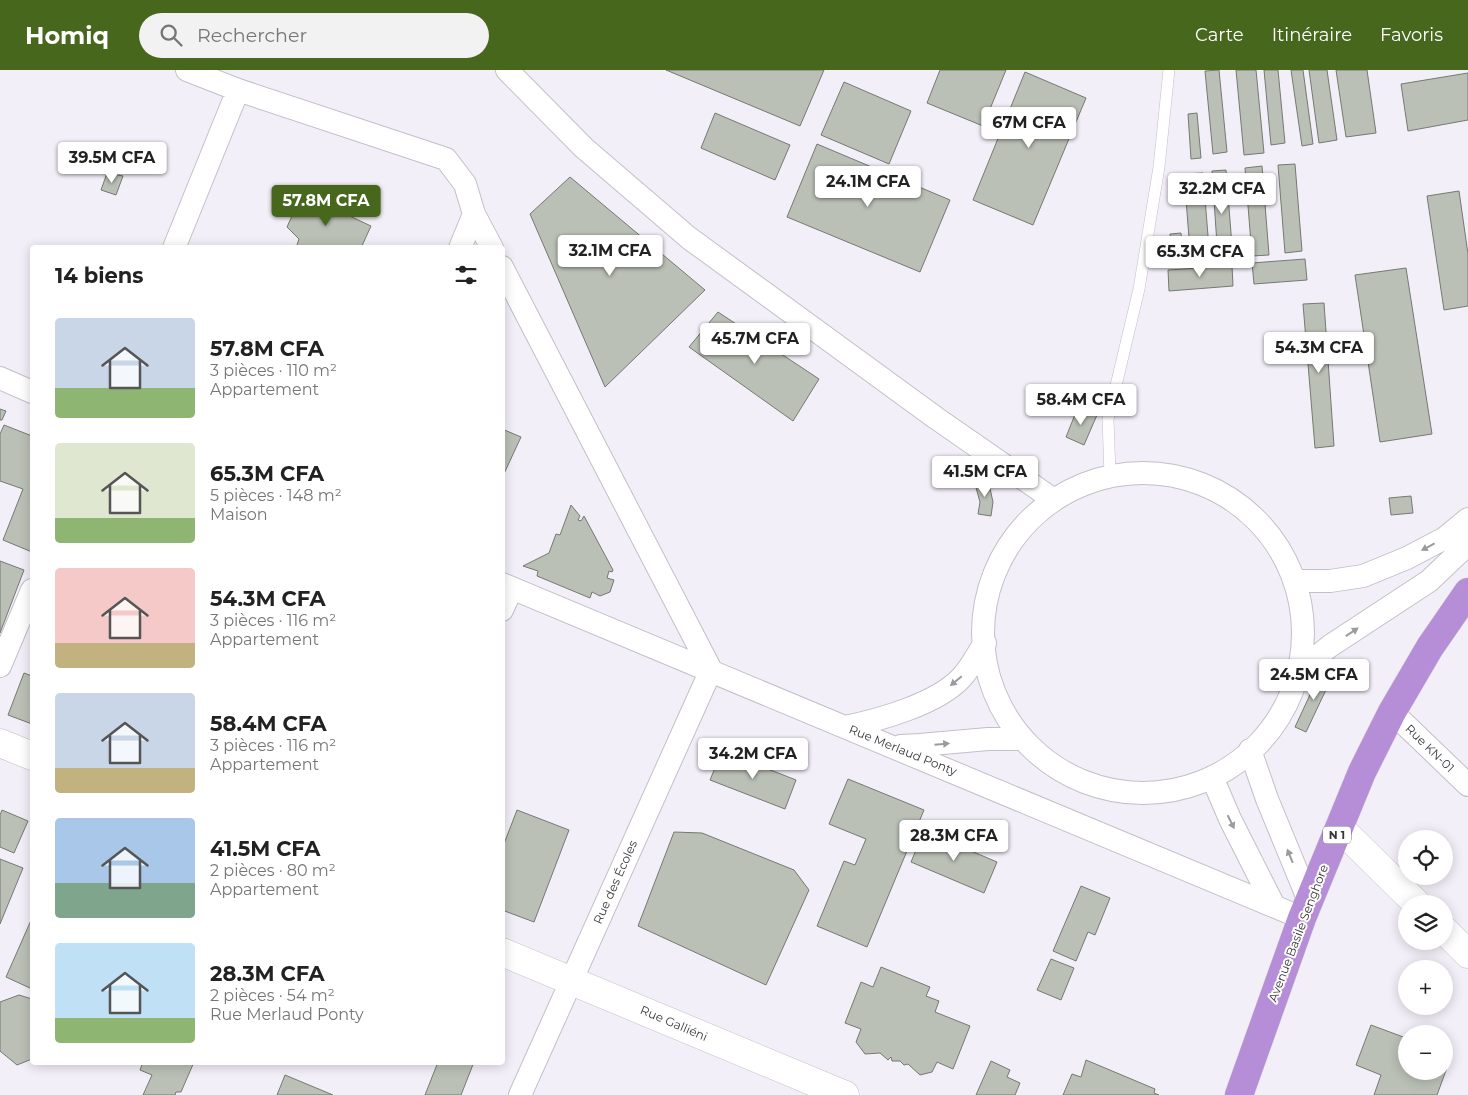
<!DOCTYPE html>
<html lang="fr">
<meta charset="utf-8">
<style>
body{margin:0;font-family:Montserrat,sans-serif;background:#f2f2f2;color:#222;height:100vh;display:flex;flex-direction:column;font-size:19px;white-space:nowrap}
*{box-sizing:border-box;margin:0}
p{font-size:16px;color:#767676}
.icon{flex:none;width:28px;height:28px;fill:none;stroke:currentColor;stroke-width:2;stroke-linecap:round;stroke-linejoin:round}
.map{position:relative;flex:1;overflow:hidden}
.drawer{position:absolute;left:30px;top:175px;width:475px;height:820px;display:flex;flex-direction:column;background:#fff;border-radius:5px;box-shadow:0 2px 12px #0003}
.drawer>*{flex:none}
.fabs{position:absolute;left:1398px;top:760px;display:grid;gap:10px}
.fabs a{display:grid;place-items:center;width:55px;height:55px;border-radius:50%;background:#fff;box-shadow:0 2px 12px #0003;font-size:25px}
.price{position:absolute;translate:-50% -42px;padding:0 11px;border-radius:5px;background:#fff;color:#222;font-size:16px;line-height:32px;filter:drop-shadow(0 1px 2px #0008)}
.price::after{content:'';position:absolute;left:50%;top:30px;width:15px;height:11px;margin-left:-8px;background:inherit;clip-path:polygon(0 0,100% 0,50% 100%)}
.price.current{background:#47671d;color:#fff}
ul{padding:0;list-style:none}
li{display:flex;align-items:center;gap:15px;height:125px;padding:0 25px}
li span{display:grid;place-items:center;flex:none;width:140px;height:100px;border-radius:5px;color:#555}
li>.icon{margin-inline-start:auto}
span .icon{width:60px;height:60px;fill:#fffc;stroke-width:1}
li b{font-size:21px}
h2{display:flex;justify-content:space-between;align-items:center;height:60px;padding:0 25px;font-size:21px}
header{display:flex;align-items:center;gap:30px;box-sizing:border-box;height:70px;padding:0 25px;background:#47671d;color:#fff}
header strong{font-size:24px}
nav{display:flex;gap:28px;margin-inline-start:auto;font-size:18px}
.search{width:350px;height:45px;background:#f2f2f2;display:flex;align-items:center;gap:12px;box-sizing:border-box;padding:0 18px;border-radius:28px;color:#767676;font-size:19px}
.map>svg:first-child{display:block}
.building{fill:#bbc0b7;stroke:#747971}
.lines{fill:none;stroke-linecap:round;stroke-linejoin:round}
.service-casing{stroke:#c3bfc7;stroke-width:12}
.minor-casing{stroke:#c3bfc7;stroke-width:24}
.tertiary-casing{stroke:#c3bfc7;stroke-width:29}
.trunk-casing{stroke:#cfcfd0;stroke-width:29}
.service{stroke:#fff;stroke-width:11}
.minor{stroke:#fff;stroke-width:22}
.tertiary{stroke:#fff;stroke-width:28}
.trunk{stroke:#b68ed8;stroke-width:28}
.oneway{fill:#9c9a9c}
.labels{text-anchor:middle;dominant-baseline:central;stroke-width:4;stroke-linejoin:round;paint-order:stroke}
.shield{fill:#fefefe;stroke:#737275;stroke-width:1}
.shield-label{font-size:11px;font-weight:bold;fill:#38363a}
.street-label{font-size:12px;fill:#38363a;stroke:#fefefe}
</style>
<header>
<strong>Homiq</strong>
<div class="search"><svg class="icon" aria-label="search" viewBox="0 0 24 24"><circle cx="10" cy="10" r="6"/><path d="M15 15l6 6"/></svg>Rechercher</div>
<nav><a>Carte</a><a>Itinéraire</a><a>Favoris</a></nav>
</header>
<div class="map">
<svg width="1468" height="1025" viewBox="0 0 1468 1025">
<rect width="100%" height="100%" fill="#f3eff8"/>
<path class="building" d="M666,0H824L800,56Z
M940,0H1006L983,56L927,33Z
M1219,0L1227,82L1213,84L1205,1Z
M1236,0H1256L1264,83L1244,85Z
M1264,0H1278L1285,73L1271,75Z
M1291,0H1303L1313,74L1302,76Z
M1309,0H1327L1337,70L1319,73Z
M1336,0H1367L1376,63L1346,67Z
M1025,2L1086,28L1033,155L973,130Z
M1468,3V50L1408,61L1401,14Z
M844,12L911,41L889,94L821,65Z
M715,43L790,75L775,110L701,78Z
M1197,43L1201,88L1191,89L1188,44Z
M817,74L950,130L920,202L787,147Z
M1295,94L1302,181L1285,183L1278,95Z
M1262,96L1269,185L1252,186L1245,98Z
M1226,100L1233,188L1218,189L1212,101Z
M107,103L123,106L116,125L101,120Z
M1203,103L1210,191L1191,193L1184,104Z
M570,107L705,220L605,317L530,144Z
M1459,121L1468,184V236L1444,240L1427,126Z
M302,124L371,156L361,178H296L299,169L287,157Z
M1181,163L1183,193L1172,194L1170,164Z
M1305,189L1307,210L1254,214L1252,193Z
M1232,196L1233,216L1169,221L1168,200Z
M1406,198L1432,364L1380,372L1355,205Z
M1324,233L1334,376L1315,378L1303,234Z
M718,242L819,309L793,351L689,277Z
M1078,337L1097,345L1084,375L1066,367Z
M0,339L6,341L2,350H0Z
M4,355L32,366V482L3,470L23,419L0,411V364Z
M502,359L521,367L502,408Z
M988,410L993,432L991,446L978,444L980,432L975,414Z
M1411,426L1413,443L1391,445L1389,428Z
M571,435L580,446L578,450L581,451L584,446L613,500L612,502L609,501L607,508L614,510L610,522L600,526L592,522L590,528L537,506L538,501L523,496L549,483L556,464L560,465Z
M0,491L24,500L0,563Z
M1322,599L1333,605L1306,662L1295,657Z
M24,603L32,606V654L8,645Z
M722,681L796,710L785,739L710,710Z
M848,709L924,740L867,877L817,856L844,791L855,795L866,769L829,754Z
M2,740L28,751L14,783L0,777V745Z
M517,740L569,760L534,852L502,840V779Z
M924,761L997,792L984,823L911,792Z
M674,762L702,763L794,800L809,820L766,915L638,856Z
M0,789L23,798L0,854Z
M1081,816L1110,828L1095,865L1088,862L1076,891L1053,881Z
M32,848V919L6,907Z
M1051,889L1074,898L1061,930L1037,920Z
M881,897L930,917L926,926L939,931L935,942L970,956L953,999L937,992L932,1002L920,1005L908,994L904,995L900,991H892L891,987L888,990L880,983L865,984L856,972L861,959L845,953L861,912L873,917Z
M19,925L32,929V989L17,995L0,981V932Z
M1371,955L1406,968V1001H1444V993L1448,995L1437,1025H1374L1381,1005L1356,995Z
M1086,990L1155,1019L1154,1023L1159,1025H1063L1072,1004L1081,1007Z
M991,991L1010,1000L1007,1007L1020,1013L1015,1025H976Z
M143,992H194L181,1022H176L175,1025H143L152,1005L140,1000Z
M438,992H474L461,1025H425Z
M285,1005L333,1025H277Z"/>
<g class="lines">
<defs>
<path id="service" d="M1110,405L1108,349L1139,219L1159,97L1169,0"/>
<path id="minor" d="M187,0L238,20L446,89L465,114L474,144L492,178
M507,0L584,78L689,168L936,348L1054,430
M174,178L238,20
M460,178L474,144
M502,197L711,600
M0,308L32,322
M983 563a160 160 0 1 1 320 0a160 160 0 1 1-320 0Z
M1295,511H1330L1363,506L1407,488L1445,468L1468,449
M502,514L1302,848
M502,540L512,518
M0,596L32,520
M1299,601L1330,576L1429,511L1468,474
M1392,642L1468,715
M845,657C879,650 937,634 961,608C971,598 977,584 985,573
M901,676L920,675L988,669H1021
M1250,680L1267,729L1309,831
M1212,707L1230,749L1274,836
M520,1025L711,600"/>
<path id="tertiary" d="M0,673L32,686
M1340,758L1417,834
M1444,860L1468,884
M502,882L845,1025"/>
<path id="trunk" d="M1239,1025L1302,848L1362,702L1392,642L1430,577L1468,522"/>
</defs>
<use href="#service" class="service-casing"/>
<use href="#minor" class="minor-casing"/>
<use href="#tertiary" class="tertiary-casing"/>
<use href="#trunk" class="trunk-casing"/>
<use href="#service" class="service"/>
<use href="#minor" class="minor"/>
<use href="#tertiary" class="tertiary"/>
<use href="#trunk" class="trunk"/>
</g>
<defs><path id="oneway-solid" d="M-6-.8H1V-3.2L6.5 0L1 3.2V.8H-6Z" transform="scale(1.25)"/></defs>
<g class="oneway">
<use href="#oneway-solid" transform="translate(1428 477) rotate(152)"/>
<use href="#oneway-solid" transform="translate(1352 562) rotate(-33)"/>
<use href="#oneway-solid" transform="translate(956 611) rotate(140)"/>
<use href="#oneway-solid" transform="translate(942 674) rotate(-5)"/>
<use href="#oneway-solid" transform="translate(1231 752) rotate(64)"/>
<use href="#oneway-solid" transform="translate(1290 786) rotate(-112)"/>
</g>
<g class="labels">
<rect class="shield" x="1323" y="756.5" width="28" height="17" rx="4"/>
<g class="shield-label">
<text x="1337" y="765">N 1</text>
</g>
<g class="street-label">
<text transform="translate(1430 678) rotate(44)">Rue KN-01</text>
<text transform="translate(903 680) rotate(22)">Rue Merlaud Ponty</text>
<text transform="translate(615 812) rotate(-66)">Rue des Écoles</text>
<text transform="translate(1298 863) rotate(-69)">Avenue Basile Senghore</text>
<text transform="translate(674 953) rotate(23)">Rue Galliéni</text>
</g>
</g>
</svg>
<div class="fabs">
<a><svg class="icon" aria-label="locate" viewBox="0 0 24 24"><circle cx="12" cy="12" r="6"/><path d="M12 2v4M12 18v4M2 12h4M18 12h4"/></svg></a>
<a><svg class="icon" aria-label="layers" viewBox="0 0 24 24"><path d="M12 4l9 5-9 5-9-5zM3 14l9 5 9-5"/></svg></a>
<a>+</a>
<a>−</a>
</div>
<b class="price" style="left:1029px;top:79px">67M CFA</b>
<b class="price" style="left:112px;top:114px">39.5M CFA</b>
<b class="price" style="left:868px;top:138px">24.1M CFA</b>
<b class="price" style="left:1222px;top:145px">32.2M CFA</b>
<b class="price current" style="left:326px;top:157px">57.8M CFA</b>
<b class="price" style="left:610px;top:207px">32.1M CFA</b>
<b class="price" style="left:1200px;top:208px">65.3M CFA</b>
<b class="price" style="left:755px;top:295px">45.7M CFA</b>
<b class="price" style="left:1319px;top:304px">54.3M CFA</b>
<b class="price" style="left:1081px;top:356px">58.4M CFA</b>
<b class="price" style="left:985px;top:428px">41.5M CFA</b>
<b class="price" style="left:1314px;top:631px">24.5M CFA</b>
<b class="price" style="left:753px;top:710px">34.2M CFA</b>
<b class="price" style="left:954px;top:792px">28.3M CFA</b>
<section class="drawer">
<h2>14 biens<svg class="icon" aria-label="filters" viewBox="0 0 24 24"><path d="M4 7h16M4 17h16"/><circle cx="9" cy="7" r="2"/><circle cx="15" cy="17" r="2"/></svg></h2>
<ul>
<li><span style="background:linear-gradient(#c9d6e8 70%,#8fb573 0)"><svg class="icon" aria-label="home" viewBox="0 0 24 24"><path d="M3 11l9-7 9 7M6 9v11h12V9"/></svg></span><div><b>57.8M CFA</b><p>3 pièces · 110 m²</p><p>Appartement</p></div></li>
<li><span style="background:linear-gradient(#dfe7d0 75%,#8fb573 0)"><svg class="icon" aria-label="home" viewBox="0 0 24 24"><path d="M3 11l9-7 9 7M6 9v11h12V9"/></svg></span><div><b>65.3M CFA</b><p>5 pièces · 148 m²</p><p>Maison</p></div></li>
<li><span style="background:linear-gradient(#f6c9c9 75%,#c2b280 0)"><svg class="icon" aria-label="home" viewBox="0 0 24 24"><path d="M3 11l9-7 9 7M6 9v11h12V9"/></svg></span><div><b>54.3M CFA</b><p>3 pièces · 116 m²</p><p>Appartement</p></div></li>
<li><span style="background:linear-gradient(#c9d6e8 75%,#c2b280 0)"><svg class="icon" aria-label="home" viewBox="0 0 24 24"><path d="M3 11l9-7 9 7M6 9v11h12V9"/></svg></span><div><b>58.4M CFA</b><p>3 pièces · 116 m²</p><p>Appartement</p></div></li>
<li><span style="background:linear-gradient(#a9c7e8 65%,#7fa58c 0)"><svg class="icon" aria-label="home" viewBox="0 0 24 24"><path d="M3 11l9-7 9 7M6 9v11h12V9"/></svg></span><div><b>41.5M CFA</b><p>2 pièces · 80 m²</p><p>Appartement</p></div></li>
<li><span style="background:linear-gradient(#bfe0f5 75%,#8fb573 0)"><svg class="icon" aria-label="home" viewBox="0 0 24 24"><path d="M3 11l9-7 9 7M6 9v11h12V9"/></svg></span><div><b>28.3M CFA</b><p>2 pièces · 54 m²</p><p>Rue Merlaud Ponty</p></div></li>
</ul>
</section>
</div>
